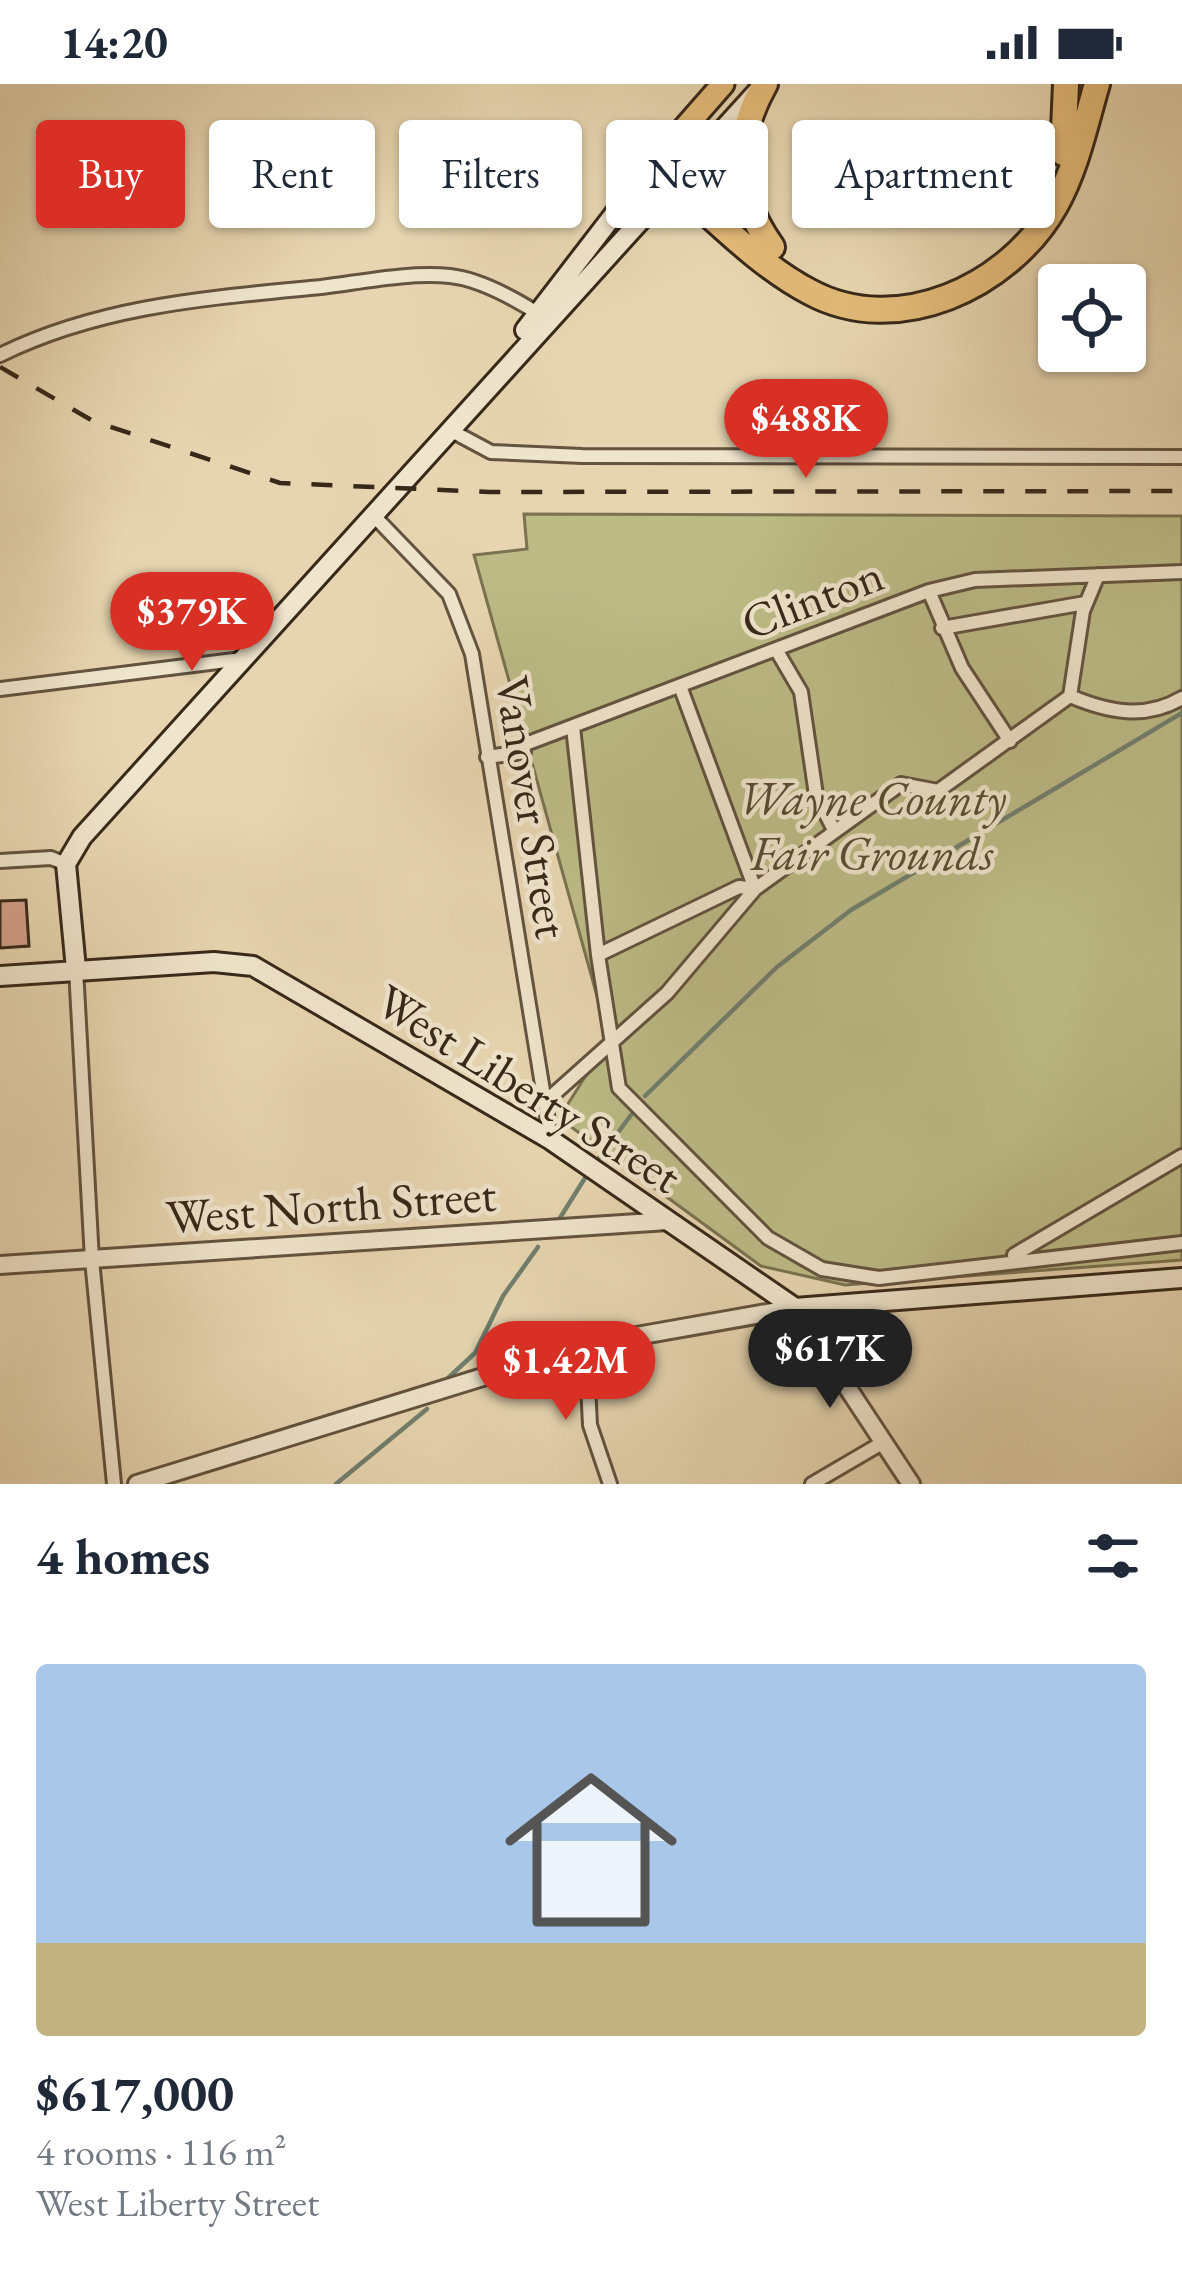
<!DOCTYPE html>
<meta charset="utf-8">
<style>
body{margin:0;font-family:"EB Garamond",serif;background:#f2f2f3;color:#1f2937;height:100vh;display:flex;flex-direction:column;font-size:45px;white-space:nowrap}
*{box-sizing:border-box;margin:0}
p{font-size:39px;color:#747a83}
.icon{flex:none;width:66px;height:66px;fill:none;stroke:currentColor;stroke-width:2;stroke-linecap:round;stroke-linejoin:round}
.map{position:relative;height:1400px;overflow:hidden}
.side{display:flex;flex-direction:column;background:#fff;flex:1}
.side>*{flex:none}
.guide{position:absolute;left:36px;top:36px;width:1110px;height:108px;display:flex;gap:24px}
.controls{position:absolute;left:1038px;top:180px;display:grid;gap:24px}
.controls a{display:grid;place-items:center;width:108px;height:108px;border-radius:12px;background:#fff;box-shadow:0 3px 9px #0004;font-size:60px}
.price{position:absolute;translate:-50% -102px;padding:0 27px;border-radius:42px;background:#d93025;color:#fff;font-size:39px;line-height:78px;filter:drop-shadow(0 3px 6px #0008)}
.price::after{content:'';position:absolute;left:50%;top:72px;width:36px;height:27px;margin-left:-18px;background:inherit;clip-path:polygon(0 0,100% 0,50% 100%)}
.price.on{background:#222;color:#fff}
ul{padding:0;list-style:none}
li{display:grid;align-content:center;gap:24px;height:636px;padding:0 36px}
li span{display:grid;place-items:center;height:372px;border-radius:12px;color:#555}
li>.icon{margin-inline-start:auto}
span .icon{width:216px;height:216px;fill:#fffc;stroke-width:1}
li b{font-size:51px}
h2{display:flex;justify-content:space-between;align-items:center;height:144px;padding:0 36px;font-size:51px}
.tag{padding:0 42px;border-radius:12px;background:#fff;box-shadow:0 3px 9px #0004;font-size:42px;line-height:108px}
.tag.on{background:#d93025;color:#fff}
.status{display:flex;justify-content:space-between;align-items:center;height:84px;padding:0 60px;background:#fff;direction:ltr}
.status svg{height:33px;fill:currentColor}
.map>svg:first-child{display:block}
.green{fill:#bcbb86;stroke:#7a7250;stroke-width:3}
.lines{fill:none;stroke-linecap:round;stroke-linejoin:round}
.stream{stroke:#717f6e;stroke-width:4.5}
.building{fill:#d39f8a;stroke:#372819;stroke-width:3}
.minor-casing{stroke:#63533f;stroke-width:18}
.tertiary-casing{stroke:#63533f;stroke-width:22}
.secondary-casing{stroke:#372819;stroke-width:24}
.trunk-casing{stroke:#372819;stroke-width:27}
.motorway-casing{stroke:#372819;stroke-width:30}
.minor{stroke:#efe4cc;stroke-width:12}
.tertiary{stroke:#efe4cc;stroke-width:16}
.secondary{stroke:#efe4cc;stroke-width:18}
.trunk{stroke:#e3ba78;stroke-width:21}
.motorway{stroke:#e3ba78;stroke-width:24}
.rail{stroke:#372819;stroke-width:4.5;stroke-dasharray:21 21;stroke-linecap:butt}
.labels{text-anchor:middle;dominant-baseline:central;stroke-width:9;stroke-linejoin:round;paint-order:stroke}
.street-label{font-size:48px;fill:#372819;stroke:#efe4cc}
.park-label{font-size:48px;font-style:italic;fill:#584d34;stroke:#efe4cc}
</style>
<div class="status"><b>14:20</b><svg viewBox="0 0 49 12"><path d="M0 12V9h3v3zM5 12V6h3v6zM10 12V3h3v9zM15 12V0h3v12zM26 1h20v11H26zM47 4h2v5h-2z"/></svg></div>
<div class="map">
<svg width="1182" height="1400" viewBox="0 0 1182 1400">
<rect width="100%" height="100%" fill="#e6d5b0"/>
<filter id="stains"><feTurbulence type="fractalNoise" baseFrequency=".00167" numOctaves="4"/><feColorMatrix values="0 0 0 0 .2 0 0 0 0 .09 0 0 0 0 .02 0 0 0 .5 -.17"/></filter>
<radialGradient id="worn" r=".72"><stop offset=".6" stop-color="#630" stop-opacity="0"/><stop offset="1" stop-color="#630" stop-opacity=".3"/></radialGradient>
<path class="green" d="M524,430L1182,432V1176L845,1201L761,1182L559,1034L609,955L474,471L527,465Z"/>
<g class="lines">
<path class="stream" d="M645,1012L777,883L851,826L1182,629
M599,1074L631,1031
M558,1137L585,1094
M447,1295L475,1269L503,1212L538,1163
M336,1400L427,1325"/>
</g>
<path class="building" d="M26,816L29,862L0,864V817Z"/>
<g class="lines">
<defs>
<path id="minor" d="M0,271C102,221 210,214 321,203C362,198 408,188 450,192C479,195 517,216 542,232
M448,345L491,368L582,372L1182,373
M375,433L449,510L472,570L551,1056
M929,507L962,584L1010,657
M942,544L1085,519
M777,567L801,608L816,711L833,744
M680,602L755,805
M0,605L242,575
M1070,612L1083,527L1098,491
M1070,612C1108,628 1145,636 1182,614
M573,643L598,871L619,1004L768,1154L822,1185L879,1194L1182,1159
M487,673L524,668L523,661L929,507L975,496L1182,488
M0,777L51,774L66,780
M598,871L739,803L755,805
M76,885L92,1176L114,1400
M545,1018L667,909L755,805L901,700L938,707L1070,612
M1014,1171L1182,1072
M586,1261L590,1341L610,1400
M812,1400L882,1359"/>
<path id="tertiary" d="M0,1181L668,1137
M137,1400L586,1261L795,1224L911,1400"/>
<path id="secondary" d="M525,246L652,81
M76,885L66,780L82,753L756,9
M0,892L214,878L253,882L551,1056L795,1224L1182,1194"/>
<path id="trunk" d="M652,81L723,0"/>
<path id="motorway" d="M765,0C733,57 733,109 772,163
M1063,69L1066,0
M652,81C703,121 752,178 810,208C897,255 1009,203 1055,122C1076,85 1085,41 1097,0"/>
</defs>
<use href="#minor" class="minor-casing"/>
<use href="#tertiary" class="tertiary-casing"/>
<use href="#secondary" class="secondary-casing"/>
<use href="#trunk" class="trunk-casing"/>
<use href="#motorway" class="motorway-casing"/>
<use href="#minor" class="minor"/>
<use href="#tertiary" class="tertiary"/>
<use href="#secondary" class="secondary"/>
<use href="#trunk" class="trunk"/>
<use href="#motorway" class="motorway"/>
<path class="rail" d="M0,283L93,337L280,399L489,408L1182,407"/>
</g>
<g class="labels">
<g class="street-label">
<text transform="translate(812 514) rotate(-21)">Clinton</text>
<text transform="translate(533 723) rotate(81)">Vanover Street</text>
<text transform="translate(529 1004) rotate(32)">West Liberty Street</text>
<text transform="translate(331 1121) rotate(-4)">West North Street</text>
</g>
<g class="park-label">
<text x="872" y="714">Wayne County<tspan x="872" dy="55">Fair Grounds</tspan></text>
</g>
</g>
<rect width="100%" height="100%" filter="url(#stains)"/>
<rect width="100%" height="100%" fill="url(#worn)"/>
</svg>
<div class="controls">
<a><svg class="icon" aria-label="locate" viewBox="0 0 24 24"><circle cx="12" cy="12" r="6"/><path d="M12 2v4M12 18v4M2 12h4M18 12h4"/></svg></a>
</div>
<b class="price" style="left:806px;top:397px">$488K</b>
<b class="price" style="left:192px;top:590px">$379K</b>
<b class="price on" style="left:830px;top:1327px">$617K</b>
<b class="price" style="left:566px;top:1339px">$1.42M</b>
<div class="guide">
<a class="tag on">Buy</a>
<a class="tag">Rent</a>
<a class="tag">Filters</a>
<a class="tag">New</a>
<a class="tag">Apartment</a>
</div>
</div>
<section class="side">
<h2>4 homes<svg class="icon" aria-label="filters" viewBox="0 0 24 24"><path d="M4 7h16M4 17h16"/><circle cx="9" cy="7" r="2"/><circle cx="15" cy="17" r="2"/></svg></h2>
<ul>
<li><span style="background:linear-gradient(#a9c7e8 75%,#c2b280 0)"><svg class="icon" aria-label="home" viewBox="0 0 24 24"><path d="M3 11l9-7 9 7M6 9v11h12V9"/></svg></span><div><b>$617,000</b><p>4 rooms · 116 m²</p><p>West Liberty Street</p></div></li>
</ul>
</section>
